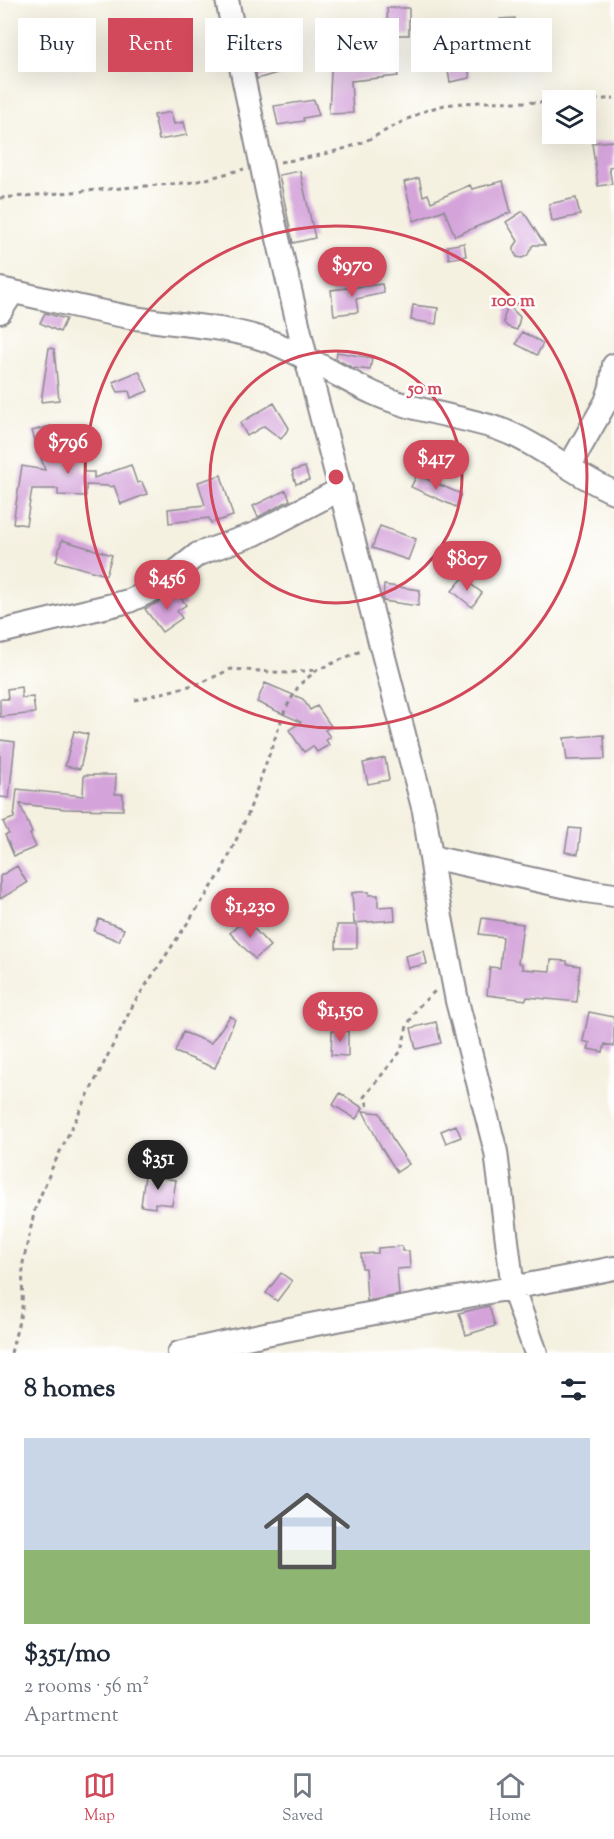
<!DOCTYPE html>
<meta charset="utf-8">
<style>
body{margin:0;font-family:"Sorts Mill Goudy",serif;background:#f2f2f3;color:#1f2937;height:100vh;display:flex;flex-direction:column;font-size:22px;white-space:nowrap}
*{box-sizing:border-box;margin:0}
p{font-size:20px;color:#747a83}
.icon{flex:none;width:33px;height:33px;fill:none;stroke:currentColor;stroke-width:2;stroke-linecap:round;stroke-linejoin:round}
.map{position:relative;height:1353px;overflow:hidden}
.panel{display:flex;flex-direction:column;background:#fff;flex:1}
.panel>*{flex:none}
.banner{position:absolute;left:18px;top:18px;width:579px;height:54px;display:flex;gap:12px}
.tools{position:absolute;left:542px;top:90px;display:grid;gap:12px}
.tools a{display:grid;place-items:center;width:54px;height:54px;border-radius:0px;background:#fff;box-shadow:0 6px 24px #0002;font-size:30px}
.price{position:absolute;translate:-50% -51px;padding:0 14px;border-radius:21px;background:#d1495b;color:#fff;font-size:20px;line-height:39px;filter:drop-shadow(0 2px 3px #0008)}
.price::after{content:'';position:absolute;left:50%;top:36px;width:18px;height:14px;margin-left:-9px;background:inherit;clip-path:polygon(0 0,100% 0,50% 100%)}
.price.on{background:#222;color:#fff}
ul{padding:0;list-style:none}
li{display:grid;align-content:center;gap:12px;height:318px;padding:0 24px}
li span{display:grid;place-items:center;height:186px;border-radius:0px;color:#555}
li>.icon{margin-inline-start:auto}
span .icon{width:108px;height:108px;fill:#fffc;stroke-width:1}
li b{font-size:26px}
h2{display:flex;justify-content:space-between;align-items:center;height:72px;padding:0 24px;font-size:26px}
.pill{padding:0 21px;border-radius:0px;background:#fff;box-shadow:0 6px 24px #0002;font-size:21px;line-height:54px}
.pill.on{background:#d1495b;color:#fff}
.dock{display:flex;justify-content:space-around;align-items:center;height:84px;border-top:2px solid #e0e1e3;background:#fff;font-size:16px;color:#747a83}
.dock a{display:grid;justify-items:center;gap:3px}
.dock .on{color:#d1495b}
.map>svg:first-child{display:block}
.building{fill:#d4a3da}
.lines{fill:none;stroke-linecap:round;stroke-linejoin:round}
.minor-casing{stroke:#8c8a8e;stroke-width:26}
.path{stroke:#8c8a8e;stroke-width:3;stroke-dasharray:4.5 4.5;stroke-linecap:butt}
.minor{stroke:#fff;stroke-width:22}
.ring{fill:none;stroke:#d1495b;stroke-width:3}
.centre{fill:#d1495b;stroke:#fff;stroke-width:3}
.ring-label{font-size:18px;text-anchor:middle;font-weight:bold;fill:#d1495b;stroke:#fff;stroke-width:5;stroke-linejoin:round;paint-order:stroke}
</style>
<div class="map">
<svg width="614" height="1353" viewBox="0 0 614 1353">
<rect width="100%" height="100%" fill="#fff"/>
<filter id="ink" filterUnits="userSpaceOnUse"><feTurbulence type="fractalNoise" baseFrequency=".0167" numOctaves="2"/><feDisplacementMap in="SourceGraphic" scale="12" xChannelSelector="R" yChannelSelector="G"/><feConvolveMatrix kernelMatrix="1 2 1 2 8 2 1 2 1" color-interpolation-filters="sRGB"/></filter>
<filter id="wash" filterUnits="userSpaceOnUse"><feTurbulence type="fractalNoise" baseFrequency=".008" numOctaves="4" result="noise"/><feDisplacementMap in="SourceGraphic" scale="24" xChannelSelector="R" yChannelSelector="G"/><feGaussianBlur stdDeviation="1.35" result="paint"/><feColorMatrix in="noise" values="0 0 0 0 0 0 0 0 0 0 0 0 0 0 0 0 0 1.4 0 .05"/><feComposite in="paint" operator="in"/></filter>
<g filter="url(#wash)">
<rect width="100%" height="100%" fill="#f5f1e1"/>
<g id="blocks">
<path class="building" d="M387,8H409V35H388Z
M515,18L517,43L502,44L500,19Z
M456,41L458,51L465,50L470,78L450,82L443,44Z
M332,50L396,53L398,76L351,81L353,113L329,114Z
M283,58L287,70L257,79L255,67Z
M314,100L319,115L303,118L304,121L278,125L274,106Z
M171,112L174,124L184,122L187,135L159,140L154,115Z
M614,141V166L609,167L612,184L598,186L592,143Z
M300,171L315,238L293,243L279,175Z
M419,178L423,196L428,194L431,202L470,185L472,189L503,181L511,212L455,236L444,210L414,221L404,182Z
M576,198L580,215L552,221L549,204Z
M523,211L545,245H533L527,256L522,258L517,257L514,252V247L518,241L506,222Z
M464,243L466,256L449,259L447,246Z
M382,284L384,293L356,299L358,312L334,315L331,290Z
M413,305L438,308L436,324L411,320Z
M508,305L520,317L517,330L508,327L504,323V317Z
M45,313L66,319L60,332L40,323Z
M522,332L543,343L537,355L516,344Z
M49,348L54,349L59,400L41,402Z
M337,352L372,358L370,370L353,368L336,359Z
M139,371L148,391L131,398L129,391L118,392L113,382Z
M274,403L289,428L281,439L264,426L247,436L240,423Z
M50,426L55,443L81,439L84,472H94V478L131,465L137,483L142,482L147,494L121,504L114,486L110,487L109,486L86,485V496L58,495V489H32L26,525L13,523L22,466L45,470L32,431Z
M305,467L309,480L296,484L292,471Z
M221,475L233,516L211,523L209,518L169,523L168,509L205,505L198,482Z
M417,475L461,494L456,507L411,487Z
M286,490L290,500L258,517L253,506Z
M380,526L416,539L408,560L372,548Z
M62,540L112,555L106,575L56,561Z
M463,578L482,593L472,607L452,591Z
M384,585L420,590L418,606L383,601Z
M175,589L186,605L177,611L182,618L162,632L145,609L161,601Z
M265,683L303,699L310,710L317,706L331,726L325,730L330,737L326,740L329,745L317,752L313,746L304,752L289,730L301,722L257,702Z
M21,687L22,698L33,697L35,713L0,717V699H8L7,689Z
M74,731L88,734L80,769L65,766Z
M604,735L605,759L567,760L564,738Z
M0,740L15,742L9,798L0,797Z
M385,758L389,780L368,784L363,763Z
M84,775H116L115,794H123V810L65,809L20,804L32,833L30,834L36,847L14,856L5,835L9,834L3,822L14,818L17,789L83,796Z
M569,828L581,829L578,854L565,852Z
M17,866L27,883L0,899V876Z
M359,892H369V895H378V907L394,906L395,920L354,923L352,893Z
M482,918L523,924L518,963L522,964V969L550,971L551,960L567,961V964L580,966L577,1002L527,997L526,1000L487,995L490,967L500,968L503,937L479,934Z
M99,919L124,929L119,941L94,931Z
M245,919L270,946L255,959L230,933Z
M337,925H357V948H336Z
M424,951L427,964L408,968L405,956Z
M589,1012L614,1017V1047L605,1044L603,1052L588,1049L590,1043L583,1041Z
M230,1016L235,1019L215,1068L175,1052L183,1032L211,1043Z
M436,1022L441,1043L416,1049L411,1028Z
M332,1031H348V1056L331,1055Z
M340,1093L363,1108L356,1119L333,1105Z
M363,1111L380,1113L394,1142L409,1164L397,1172L382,1149Z
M456,1125L461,1137L446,1143L441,1131Z
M145,1175L176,1180L172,1205L155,1203V1208L141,1206Z
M402,1246V1251H409L410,1268L397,1269L399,1295L367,1301L365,1268H362L361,1254L378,1253V1248Z
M281,1273L292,1281L277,1301L266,1293Z
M489,1306L495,1326L466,1335L459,1313Z"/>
</g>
</g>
<g filter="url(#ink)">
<use href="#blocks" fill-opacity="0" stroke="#8c8a8e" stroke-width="1.5"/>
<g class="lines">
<defs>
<path id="minor" d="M227,0L268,196L306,358L424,811L436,891L457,1001L496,1152L513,1289L536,1353
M0,289C43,298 85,309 129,317C173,325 219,325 263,339C301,352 336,376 373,393C414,412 458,415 499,429C539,443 575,476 614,492
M0,312L13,292
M569,467L606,402L611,387L614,365
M0,632L129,601L153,590L198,554L255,534L341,489
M431,857L586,891L614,895
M179,1353C323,1319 469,1298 614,1268"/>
</defs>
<use href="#minor" class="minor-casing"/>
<path class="path" d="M585,101L614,98
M280,162C308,158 334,153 361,143C386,132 418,110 445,105C480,100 517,102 552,103
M0,198L195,182L244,169
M135,700L201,683L231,669L287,673L315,670
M368,1106L364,1097L401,1051L407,1026L417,1008L435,991
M11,1353L22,1309L23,1263L35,1209L52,1168L74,1123L134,1003L221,873L248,814L285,710L299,685L317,670L363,650"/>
<use href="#minor" class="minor"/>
</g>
</g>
<g class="ring">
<circle cx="336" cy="477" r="126"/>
<circle cx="336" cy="477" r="251"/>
</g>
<circle cx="336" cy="477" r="9" class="centre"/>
<g class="ring-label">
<text x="513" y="306">100 m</text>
<text x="425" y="394">50 m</text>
</g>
</svg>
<div class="tools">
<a><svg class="icon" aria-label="layers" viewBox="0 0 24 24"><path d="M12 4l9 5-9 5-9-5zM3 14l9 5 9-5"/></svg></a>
</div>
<b class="price" style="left:352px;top:298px">$970</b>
<b class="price" style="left:68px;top:475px">$796</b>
<b class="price" style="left:436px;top:491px">$417</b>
<b class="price" style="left:467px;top:592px">$807</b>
<b class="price" style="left:167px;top:611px">$456</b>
<b class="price" style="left:250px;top:939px">$1,230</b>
<b class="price" style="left:340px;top:1043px">$1,150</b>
<b class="price on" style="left:158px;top:1191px">$351</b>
<div class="banner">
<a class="pill">Buy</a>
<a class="pill on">Rent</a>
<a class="pill">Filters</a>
<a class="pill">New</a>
<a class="pill">Apartment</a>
</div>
</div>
<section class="panel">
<h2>8 homes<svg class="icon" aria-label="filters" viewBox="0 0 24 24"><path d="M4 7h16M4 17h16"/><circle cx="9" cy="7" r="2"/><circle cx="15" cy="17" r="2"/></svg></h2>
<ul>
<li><span style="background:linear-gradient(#c9d6e8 60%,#8fb573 0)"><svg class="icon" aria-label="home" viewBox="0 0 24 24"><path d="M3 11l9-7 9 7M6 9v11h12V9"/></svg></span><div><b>$351/mo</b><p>2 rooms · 56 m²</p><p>Apartment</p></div></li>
</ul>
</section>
<nav class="dock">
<a class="on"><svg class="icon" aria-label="map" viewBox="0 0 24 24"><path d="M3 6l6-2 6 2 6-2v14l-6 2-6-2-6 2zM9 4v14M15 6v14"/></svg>Map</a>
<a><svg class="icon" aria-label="saved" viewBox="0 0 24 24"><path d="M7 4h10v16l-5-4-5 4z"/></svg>Saved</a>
<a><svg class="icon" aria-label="home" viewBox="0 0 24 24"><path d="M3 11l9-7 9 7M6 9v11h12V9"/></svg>Home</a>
</nav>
